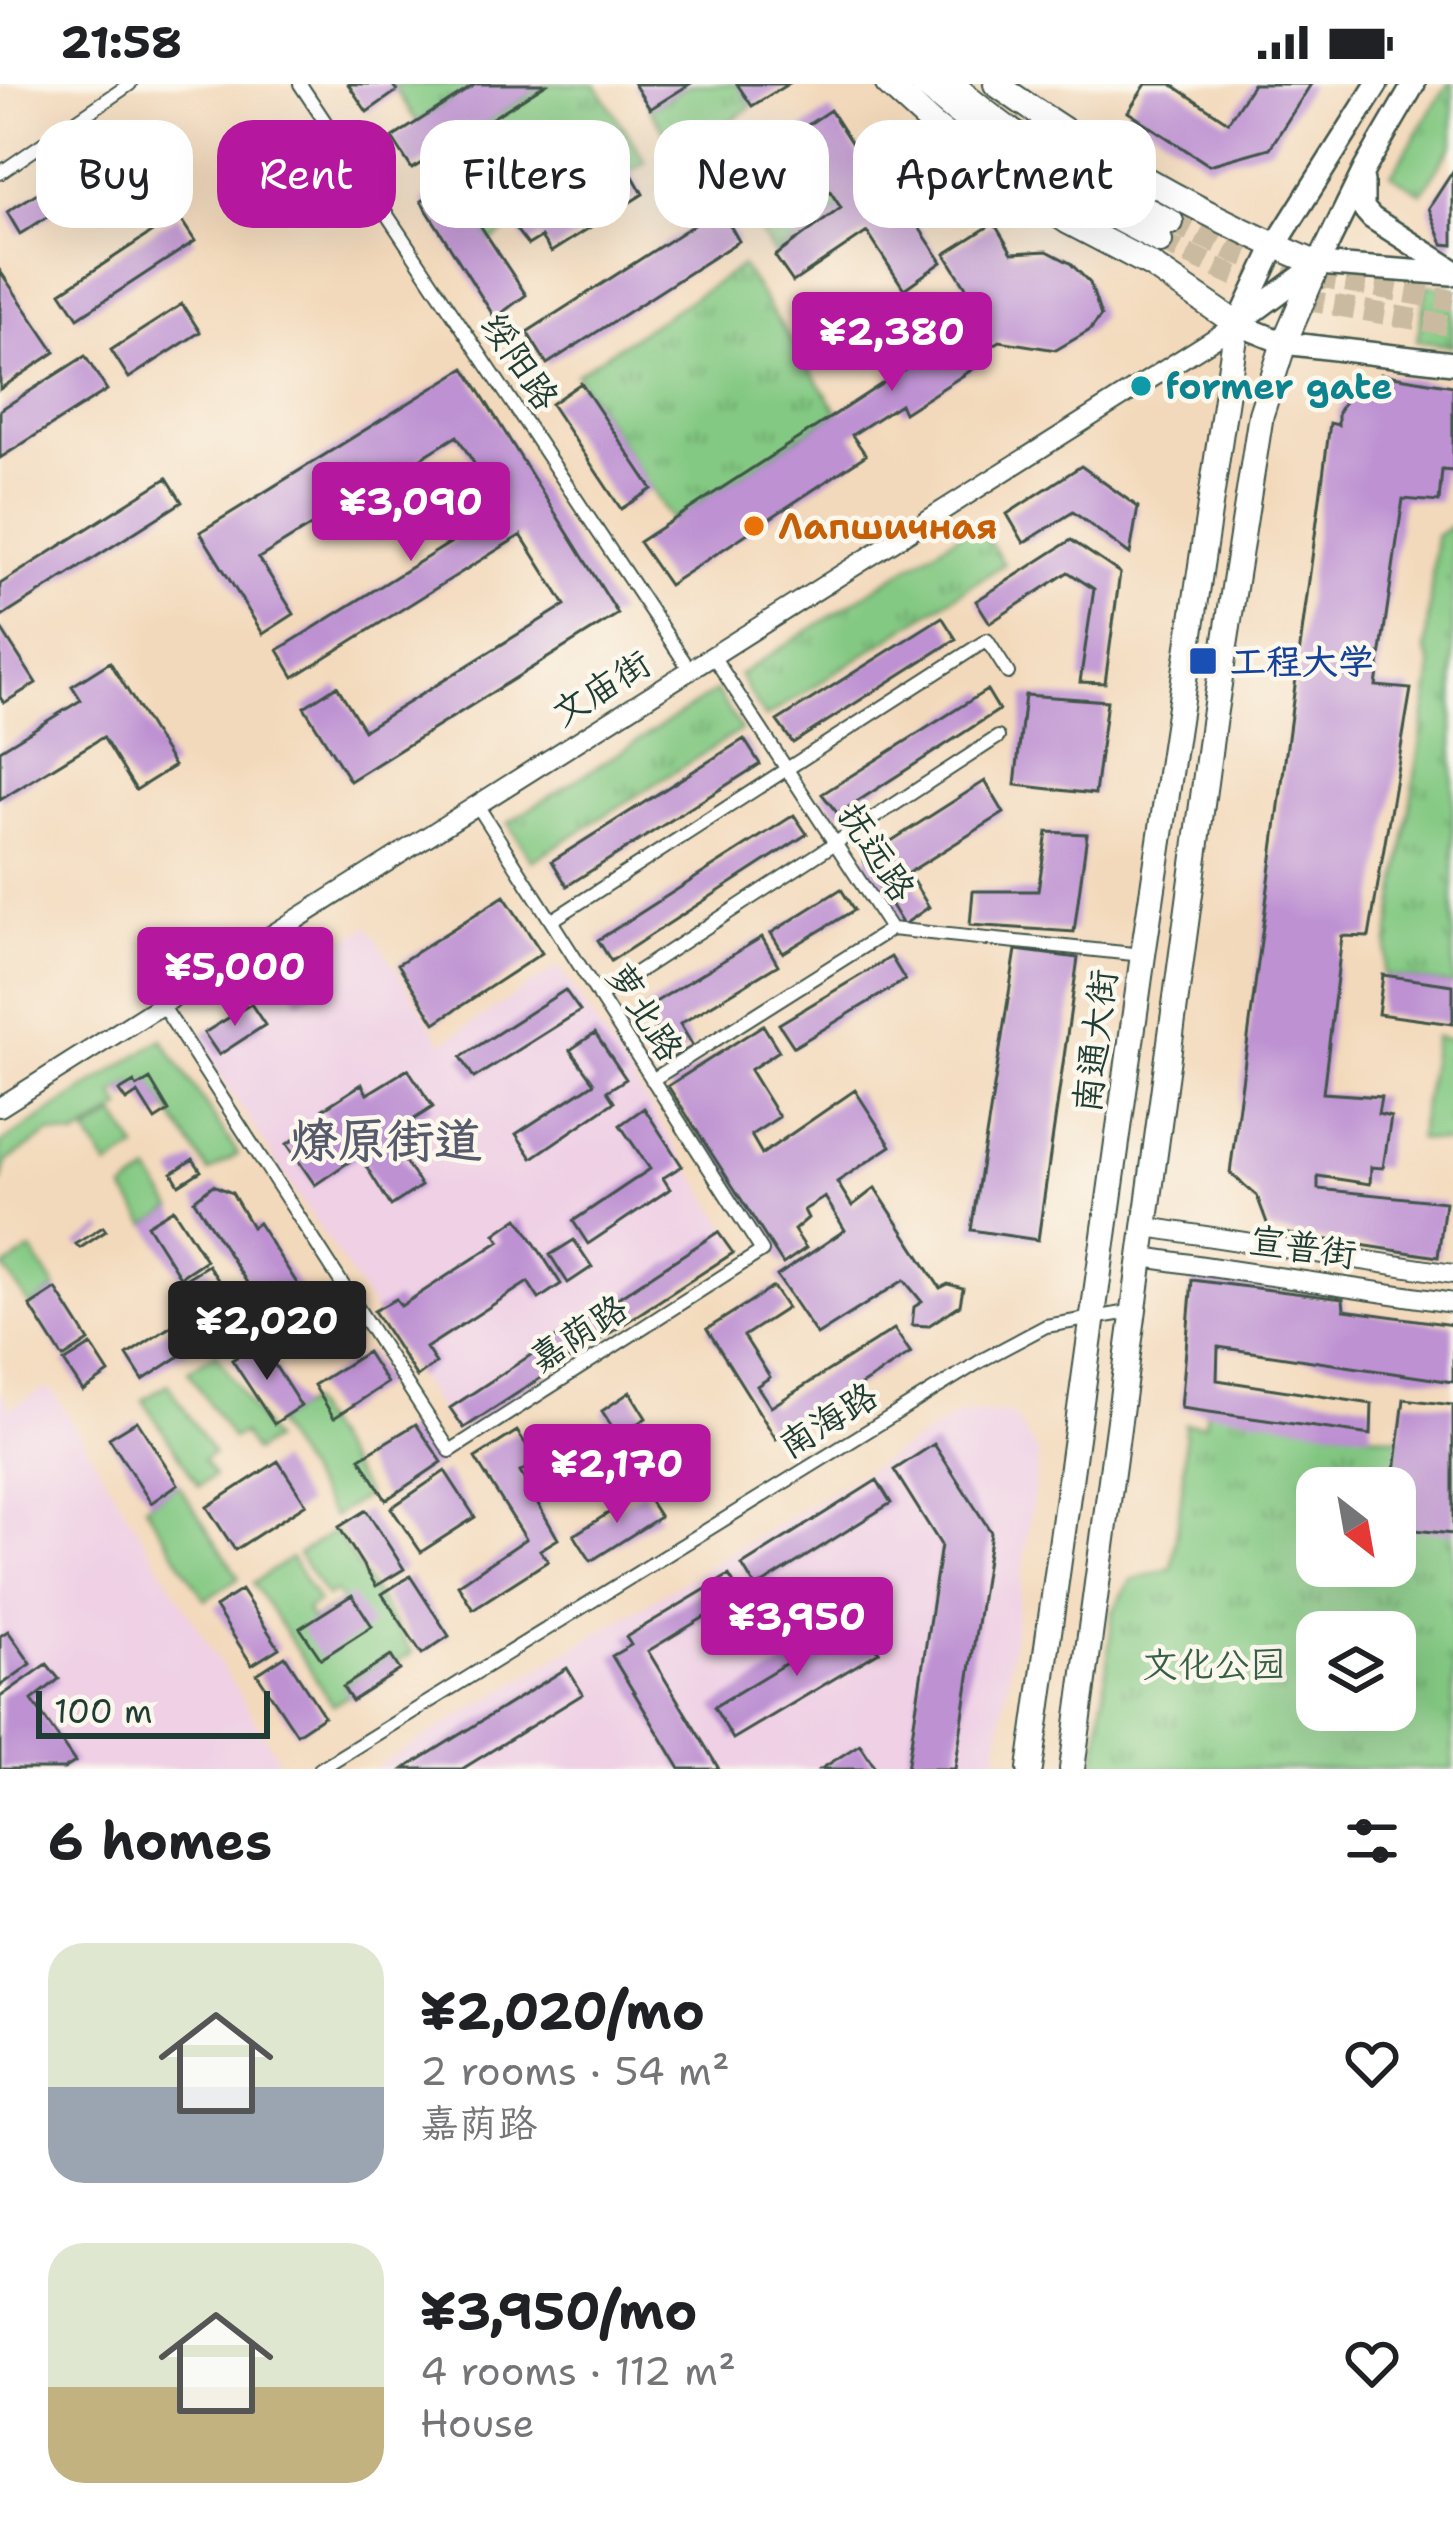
<!DOCTYPE html>
<meta charset="utf-8">
<style>
body{margin:0;font-family:"Shantell Sans","LXGW WenKai TC",sans-serif;background:#f6f6f6;color:#202124;height:100vh;display:flex;flex-direction:column;font-size:45px;white-space:nowrap}
*{box-sizing:border-box;margin:0}
p{font-size:39px;color:#757577}
.icon{flex:none;width:66px;height:66px;fill:none;stroke:currentColor;stroke-width:2;stroke-linecap:round;stroke-linejoin:round}
.map{position:relative;height:1685px;overflow:hidden}
.side{display:flex;flex-direction:column;background:#fff;flex:1}
.side>*{flex:none}
.guide{position:absolute;left:36px;top:36px;width:1383px;height:108px;display:flex;gap:24px}
.needle{width:78px;rotate:149deg}
.tools{position:absolute;left:1296px;top:1383px;display:grid;gap:24px}
.tools a{display:grid;place-items:center;width:120px;height:120px;border-radius:24px;background:#fff;box-shadow:0 12px 48px #0002;font-size:60px}
.scale{position:absolute;left:36px;bottom:30px;width:234px;box-sizing:border-box;padding-left:12px;border:6px solid #1f3d34;border-top:0;font-size:33px;line-height:42px;white-space:nowrap;color:#1f3d34;-webkit-text-stroke:9px #fbf7ec;paint-order:stroke}
.price{position:absolute;translate:-50% -102px;padding:0 27px;border-radius:12px;background:#b5179e;color:#fff;font-size:39px;line-height:78px;filter:drop-shadow(0 3px 6px #0008)}
.price::after{content:'';position:absolute;left:50%;top:72px;width:36px;height:27px;margin-left:-18px;background:inherit;clip-path:polygon(0 0,100% 0,50% 100%)}
.price.selected{background:#222;color:#fff}
ul{padding:0;list-style:none}
li{display:flex;align-items:center;gap:36px;height:300px;padding:0 48px}
li span{display:grid;place-items:center;flex:none;width:336px;height:240px;border-radius:36px;color:#555}
li>.icon{margin-inline-start:auto}
span .icon{width:144px;height:144px;fill:#fffc;stroke-width:1}
li b{font-size:51px}
h2{display:flex;justify-content:space-between;align-items:center;height:144px;padding:0 48px;font-size:51px}
.chip{padding:0 42px;border-radius:36px;background:#fff;box-shadow:0 12px 48px #0002;font-size:42px;line-height:108px}
.chip.selected{background:#b5179e;color:#fff}
.status{display:flex;justify-content:space-between;align-items:center;height:84px;padding:0 60px;background:#fff;direction:ltr}
.status svg{height:33px;fill:currentColor}
.map>svg:first-child{display:block}
.built{fill:#efd0e5}
.grass{fill:#84c983;stroke:#52835c;stroke-width:3}
.park{fill:url(#park-tufts);stroke:#52835c;stroke-width:3;fill-rule:evenodd}
.building{fill:#bd91d2}
.lines{fill:none;stroke-linecap:round;stroke-linejoin:round}
.primary-tunnel{stroke:#c9baa0;stroke-width:21;stroke-dasharray:21 10;stroke-linecap:butt}
.street-casing{stroke:#3f5448;stroke-width:16}
.secondary-casing{stroke:#3f5448;stroke-width:22}
.primary-casing{stroke:#3f5448;stroke-width:26}
.highway-casing{stroke:#3f5448;stroke-width:28}
.street{stroke:#fff;stroke-width:12}
.secondary{stroke:#fff;stroke-width:18}
.primary{stroke:#fff;stroke-width:21}
.highway{stroke:#fff;stroke-width:24}
.culture-dot{fill:#0f9aa8;stroke:#fbf7ec;stroke-width:4.5}
.food-dot{fill:#e8710a;stroke:#fbf7ec;stroke-width:4.5}
.transit-dot{fill:#1a4fb4;stroke:#fbf7ec;stroke-width:4.5}
.labels{text-anchor:middle;dominant-baseline:central;stroke-width:9;stroke-linejoin:round;paint-order:stroke}
.street-label{font-size:36px;fill:#1f3d34;stroke:#fbf7ec}
.culture-label{font-size:36px;font-weight:bold;fill:#0d838f;stroke:#fbf7ec;text-anchor:start}
.food-label{font-size:36px;font-weight:bold;fill:#c56008;stroke:#fbf7ec;text-anchor:start}
.transit-label{font-size:36px;font-weight:bold;fill:#164399;stroke:#fbf7ec;text-anchor:start}
.park-label{font-size:36px;fill:#386048;stroke:#fbf7ec}
.district-label{font-size:48px;font-weight:bold;fill:#565a6b;stroke:#fbf7ec}
</style>
<div class="status"><b>21:58</b><svg viewBox="0 0 49 12"><path d="M0 12V9h3v3zM5 12V6h3v6zM10 12V3h3v9zM15 12V0h3v12zM26 1h20v11H26zM47 4h2v5h-2z"/></svg></div>
<div class="map">
<svg width="1453" height="1685" viewBox="0 0 1453 1685">
<defs>
<pattern id="park-tufts" width="24" height="20" patternUnits="userSpaceOnUse" patternTransform="scale(3)"><rect width="24" height="20" fill="#84c983"/><path d="M3 7l-1-3M5 7V3M7 7l1-3M15 17l-1-3M17 17v-4M19 17l1-3" fill="none" stroke="#6ba46c"/></pattern>
</defs>
<rect width="100%" height="100%" fill="#fbf7ec"/>
<filter id="ink" filterUnits="userSpaceOnUse"><feTurbulence type="fractalNoise" baseFrequency=".00833" numOctaves="2"/><feDisplacementMap in="SourceGraphic" scale="24" xChannelSelector="R" yChannelSelector="G"/><feConvolveMatrix kernelMatrix="1 2 1 2 8 2 1 2 1" color-interpolation-filters="sRGB"/></filter>
<filter id="wash" filterUnits="userSpaceOnUse"><feTurbulence type="fractalNoise" baseFrequency=".004" numOctaves="4" result="noise"/><feDisplacementMap in="SourceGraphic" scale="48" xChannelSelector="R" yChannelSelector="G"/><feGaussianBlur stdDeviation="2.7" result="paint"/><feColorMatrix in="noise" values="0 0 0 0 0 0 0 0 0 0 0 0 0 0 0 0 0 1.4 0 .05"/><feComposite in="paint" operator="in"/></filter>
<g filter="url(#wash)">
<rect width="100%" height="100%" fill="#f3d9bb"/>
<path class="built" d="M368,842L443,959L559,882L741,1164L455,1350L196,955Z
M44,1305L53,1308L278,1674L261,1685H0V1306L11,1324Z
M962,1329L1012,1330L1039,1371L995,1685H373Z"/>
<path class="grass" d="M162,955L238,1070L209,1088L149,996L137,1003L133,998L114,1010L122,1024L76,1053L50,1049L7,1077L0,1101V1060Z
M116,1031L137,1065L108,1083L87,1050Z
M150,1089L173,1125L147,1141L124,1106Z
M31,1166L56,1205L30,1222L4,1184Z
M216,1269L272,1356L254,1368L242,1349L232,1355L188,1287Z
M168,1300L213,1369L203,1376L214,1392L199,1402L143,1316Z
M308,1318L367,1411L333,1433L274,1340Z
M178,1400L239,1494L205,1516L145,1422Z
M335,1447L412,1569L396,1579L390,1572L344,1602L349,1611L333,1621L253,1499L291,1474L318,1518L306,1526L312,1536L342,1518L335,1507L327,1513L298,1470Z"/>
<path class="park" d="M392,0H476L417,38Z
M546,0H595L646,78L580,117L572,105L491,157L437,70Z
M690,0H737L752,22L680,71L650,25Z
M1448,0H1453V60L1422,109L1391,91Z
M793,51L841,124L775,172L726,94Z
M742,182L838,328L672,437L576,290Z
M1427,201L1453,204V262L1417,257Z
M977,439L1004,480L765,634L739,591Z
M1453,441V901L1383,891L1431,593V579L1425,567L1436,452Z
M716,607L741,646L532,777L508,739Z
M1435,953L1453,956V1059L1418,1055Z
M1207,1326L1453,1362V1685H1095L1113,1528L1131,1496L1172,1484L1184,1391L1185,1340H1205ZM1317,1404H1395V1482H1317ZM1317,1548H1395V1626H1317Z"/>
<g id="blocks">
<path class="building" d="M348,0H392L397,7L367,28Z
M476,0H546L412,85L392,54Z
M634,0H690L650,25Z
M737,0H788L752,22Z
M1146,0H1171L1228,38L1253,0H1311L1270,64L1209,81L1128,28Z
M830,26L878,100L888,97L942,178L904,205L867,148L793,198L775,172L841,124L793,51Z
M106,66L119,88L20,150L7,128Z
M630,87L643,110L551,168L541,153L528,161L514,143L572,104L580,117Z
M1453,87V161L1443,160L1429,124Z
M451,97L526,211L495,234L421,117Z
M720,124L739,157L547,280L527,248Z
M178,131L195,157L78,234L61,208Z
M994,139L1012,169L1047,167L1070,179L1090,199L1101,232L1090,246L1056,266L1000,257L971,275L976,283L904,329L900,320L852,351L866,371L669,501L639,458L937,264L934,258L981,227L945,170Z
M0,187L55,268L0,305Z
M182,220L200,248L129,294L111,266Z
M85,272L107,306L0,374V326Z
M465,284L618,530L350,697L304,623L337,602L364,646L565,521L521,451L294,593L278,566L503,426L457,352L259,474L294,530L263,550L200,448Z
M1381,290L1453,302V387L1442,386L1439,418L1403,415L1376,602L1411,605L1369,853L1342,852L1323,1009L1381,1013L1378,1030L1391,1033L1383,1084L1371,1083L1370,1100L1318,1092V1105L1445,1118L1438,1173L1270,1147L1257,1112L1230,1089L1330,339L1338,341V329L1345,316L1369,304L1377,305Z
M581,299L652,405L621,425L551,320Z
M1081,382L1138,423L1130,470L1073,428L1024,459L1007,430Z
M167,394L182,418L0,534V500Z
M1071,456L1120,489L1105,599L1080,598L1094,505L1068,488L990,539L976,517Z
M942,533L956,555L793,659L777,637Z
M0,543L36,599L4,619L0,613Z
M110,578L174,682L136,706L103,653L0,716V666L81,616L72,602Z
M987,606L999,626L838,730L822,710Z
M1025,611L1107,617L1095,710L1015,701Z
M744,655L760,680L567,802L552,777Z
M985,697L1004,729L908,789L929,823L903,841L863,775Z
M794,731L807,750L611,877L598,856Z
M1047,748L1087,750L1074,848L970,841L973,807H1038Z
M841,805L854,826L783,869L771,849Z
M504,812L542,869L435,939L398,880Z
M762,853L778,881L680,940L693,962L669,976L652,948L657,945L644,925Z
M1016,866L1078,874L1038,1156L971,1146Z
M891,873L905,896L794,963L779,940Z
M309,882L322,904L299,918L285,897Z
M1383,891L1453,901V940L1378,930Z
M565,906L580,927L474,994L461,973Z
M251,920L265,941L219,971L204,949Z
M763,941L779,967L750,986L779,1033L751,1051L762,1070L855,1006L891,1062L837,1098L852,1122L875,1104L940,1204L948,1200L963,1204L960,1221L928,1242L912,1241L914,1223L922,1218L904,1196L817,1251L777,1192L845,1146L825,1113L804,1126L808,1134L794,1146L806,1164L783,1180L668,1002Z
M595,949L626,995L607,1007L614,1018L532,1074L516,1050L594,999L570,966Z
M408,985L433,1023L388,1052L421,1102L391,1122L359,1071L315,1101L287,1060L328,1034L323,1025L362,1000L367,1010Z
M150,995L169,1027L155,1036L138,1009L126,1017L119,1007L134,998L137,1003Z
M644,1024L682,1082L663,1094L670,1105L588,1160L573,1137L650,1085L620,1041Z
M193,1075L201,1087L179,1101L172,1089Z
M213,1101L232,1109L252,1143L258,1139L313,1224L278,1247L194,1116Z
M173,1125L206,1176L180,1193L147,1141Z
M518,1134L561,1200L539,1215L528,1198L426,1264L436,1279L417,1293L374,1227L396,1215L401,1222L500,1157L495,1150Z
M103,1143L106,1147L80,1164L76,1160Z
M718,1148L733,1169L464,1344L450,1324Z
M574,1156L592,1183L568,1199L550,1171Z
M208,1181L227,1209L200,1226L182,1197Z
M1192,1196L1343,1215L1344,1226L1453,1241V1298L1218,1263L1217,1296L1372,1320L1371,1351L1181,1324Z
M773,1203L787,1224L744,1252L770,1293L757,1302L771,1323L894,1245L911,1269L776,1355L707,1245Z
M56,1205L89,1257L63,1274L30,1222Z
M176,1239L192,1264L143,1296L127,1271Z
M260,1258L301,1322L274,1340L232,1276Z
M91,1261L109,1289L83,1307L64,1278Z
M367,1268L387,1299L334,1334L314,1301Z
M630,1308L646,1334L618,1352L602,1327Z
M1404,1315L1453,1321V1450L1395,1444L1393,1404Z
M137,1337L178,1400L151,1419L109,1354Z
M416,1340L442,1378L386,1416L360,1374Z
M517,1347L537,1377L520,1388L558,1455L540,1466L548,1477L473,1525L458,1501L526,1455L475,1374Z
M934,1360L991,1448L955,1685H907L941,1461L894,1386Z
M278,1377L306,1420L235,1466L207,1423Z
M445,1387L475,1433L421,1468L391,1424Z
M877,1396L891,1419L756,1504L742,1481Z
M643,1407L660,1433L591,1477L574,1451Z
M366,1426L404,1485L376,1502L339,1443Z
M729,1491L741,1511L648,1567L719,1685H680L612,1572L631,1561L626,1553Z
M410,1492L449,1552L422,1570L382,1510Z
M241,1506L279,1564L252,1581L215,1523Z
M352,1511L372,1542L321,1575L300,1544Z
M859,1535L879,1568L733,1655L714,1623Z
M8,1547L31,1580L0,1602V1552Z
M285,1572L324,1632L297,1650L257,1590Z
M391,1572L400,1586L352,1617L343,1603Z
M47,1580L59,1595L32,1616L75,1678L64,1685H0V1613Z
M567,1584L583,1610L462,1685H404Z
M860,1660L876,1685H821Z"/>
</g>
</g>
<g filter="url(#ink)">
<use href="#blocks" fill-opacity="0" stroke="#3f5448" stroke-width="3"/>
<g class="lines">
<path class="primary-tunnel" d="M1171,138L1237,169L1287,187L1453,217
M1160,157L1235,192L1316,218L1453,242"/>
<defs>
<path id="street" d="M300,0L690,586
M0,89L130,0
M713,572L891,845L1143,871
M551,837L987,556L1008,589
M599,913L998,653
M162,921L450,1367L762,1167L477,721
M652,996L891,845
M320,1685L984,1275L1046,1242L1135,1227"/>
<path id="secondary" d="M0,1023L1237,240
M1147,1143L1453,1190
M1143,1173L1453,1219"/>
<path id="primary" d="M1363,97V124L1372,134L1453,186
M1318,180L1452,190
M1239,238L1275,162L1377,0
M1237,240L1318,180L1365,84L1414,0
M1237,240L1284,259L1453,279"/>
<path id="highway" d="M888,0L934,42L1000,92L1067,137L1151,181L1237,240L1143,871L1030,1685
M923,0C996,63 1074,114 1160,157
M952,0C1017,59 1093,100 1171,138
M996,0C1096,71 1205,133 1318,180L1284,259L1261,330L1213,639L1072,1685"/>
</defs>
<use href="#street" class="street-casing"/>
<use href="#secondary" class="secondary-casing"/>
<use href="#primary" class="primary-casing"/>
<use href="#highway" class="highway-casing"/>
<use href="#street" class="street"/>
<use href="#secondary" class="secondary"/>
<use href="#primary" class="primary"/>
<use href="#highway" class="highway"/>
</g>
</g>
<circle class="culture-dot" cx="1141" cy="302" r="12"/>
<circle class="food-dot" cx="754" cy="442" r="12"/>
<rect class="transit-dot" x="1188" y="562" width="30" height="30" rx="6"/>
<g class="labels">
<g class="street-label">
<text transform="translate(520 277) rotate(56)">绥阳路</text>
<text transform="translate(601 604) rotate(-32)">文庙街</text>
<text transform="translate(877 768) rotate(57)">抚远路</text>
<text transform="translate(645 928) rotate(57)">萝北路</text>
<text transform="translate(1095 957) rotate(-83)">南通大街</text>
<text transform="translate(1303 1163) rotate(8)">宣普街</text>
<text transform="translate(578 1249) rotate(-33)">嘉荫路</text>
<text transform="translate(828 1336) rotate(-32)">南海路</text>
</g>
<g class="culture-label">
<text x="1165" y="302">former gate</text>
</g>
<g class="food-label">
<text x="778" y="442">Лапшичная</text>
</g>
<g class="transit-label">
<text x="1230" y="577">工程大学</text>
</g>
<g class="park-label">
<text x="1214" y="1580">文化公园</text>
</g>
<g class="district-label">
<text x="386" y="1056">燎原街道</text>
</g>
</g>
</svg>
<div class="tools">
<a><svg class="needle" viewBox="-14 -14 28 28"><path d="M0-13l5 13h-10z" fill="#e53935"/><path d="M0 13l5-13h-10z" fill="#757577"/></svg></a>
<a><svg class="icon" aria-label="layers" viewBox="0 0 24 24"><path d="M12 4l9 5-9 5-9-5zM3 14l9 5 9-5"/></svg></a>
</div>
<div class="scale">100 m</div>
<b class="price" style="left:892px;top:310px">¥2,380</b>
<b class="price" style="left:411px;top:480px">¥3,090</b>
<b class="price" style="left:235px;top:945px">¥5,000</b>
<b class="price selected" style="left:267px;top:1299px">¥2,020</b>
<b class="price" style="left:617px;top:1442px">¥2,170</b>
<b class="price" style="left:797px;top:1595px">¥3,950</b>
<div class="guide">
<a class="chip">Buy</a>
<a class="chip selected">Rent</a>
<a class="chip">Filters</a>
<a class="chip">New</a>
<a class="chip">Apartment</a>
</div>
</div>
<section class="side">
<h2>6 homes<svg class="icon" aria-label="filters" viewBox="0 0 24 24"><path d="M4 7h16M4 17h16"/><circle cx="9" cy="7" r="2"/><circle cx="15" cy="17" r="2"/></svg></h2>
<ul>
<li><span style="background:linear-gradient(#dfe7d0 60%,#9aa5b1 0)"><svg class="icon" aria-label="home" viewBox="0 0 24 24"><path d="M3 11l9-7 9 7M6 9v11h12V9"/></svg></span><div><b>¥2,020/mo</b><p>2 rooms · 54 m²</p><p>嘉荫路</p></div><svg class="icon" aria-label="heart" viewBox="0 0 24 24"><path d="M12 20l-8-8c-3-5 5-10 8-4 3-6 11-1 8 4z"/></svg></li>
<li><span style="background:linear-gradient(#dfe7d0 60%,#c2b280 0)"><svg class="icon" aria-label="home" viewBox="0 0 24 24"><path d="M3 11l9-7 9 7M6 9v11h12V9"/></svg></span><div><b>¥3,950/mo</b><p>4 rooms · 112 m²</p><p>House</p></div><svg class="icon" aria-label="heart" viewBox="0 0 24 24"><path d="M12 20l-8-8c-3-5 5-10 8-4 3-6 11-1 8 4z"/></svg></li>
</ul>
</section>
